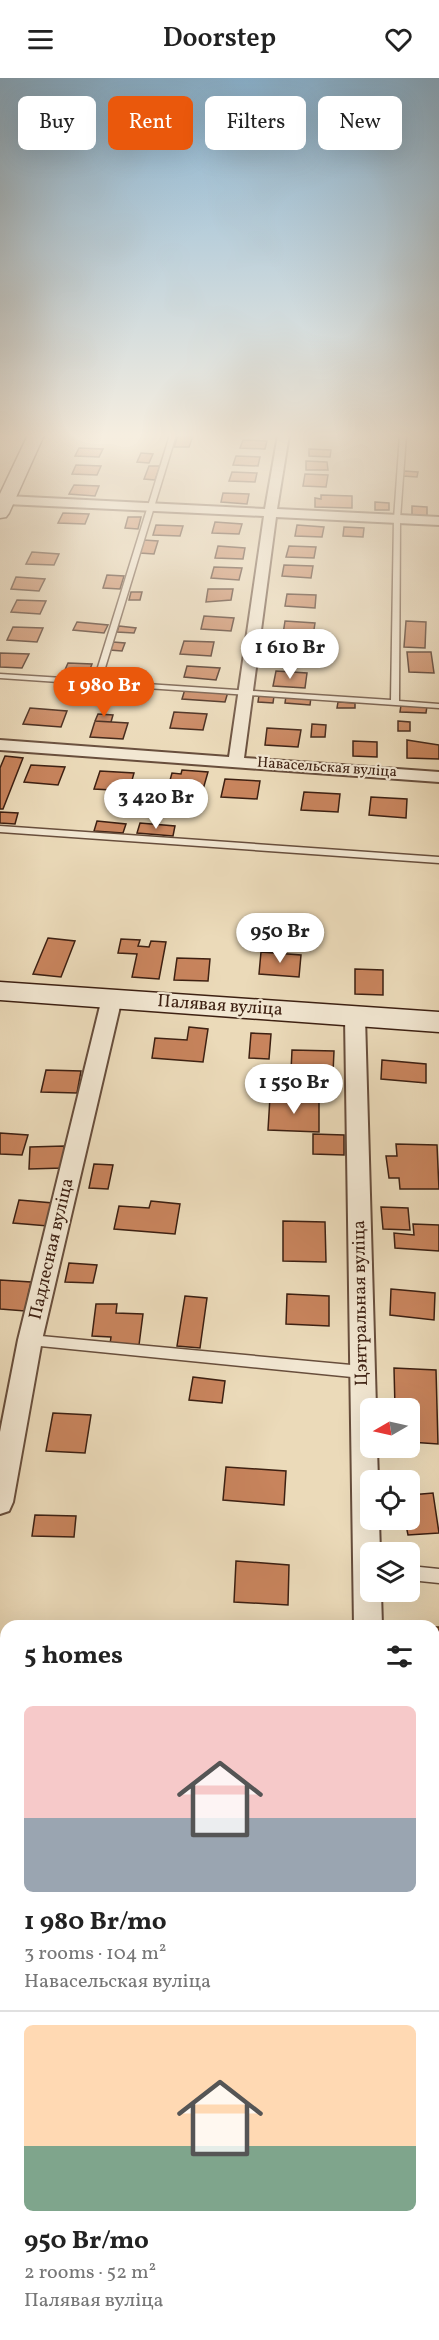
<!DOCTYPE html>
<meta charset="utf-8">
<style>
body{margin:0;font-family:Vollkorn,serif;background:#f6f6f6;color:#222;height:100vh;display:flex;flex-direction:column;font-size:22px;white-space:nowrap}
*{box-sizing:border-box;margin:0}
p{font-size:20px;color:#767676}
.icon{flex:none;width:33px;height:33px;fill:none;stroke:currentColor;stroke-width:2;stroke-linecap:round;stroke-linejoin:round}
.map{position:relative;flex:1;overflow:hidden}
.sheet{position:absolute;left:0px;top:1542px;width:440px;height:720px;display:flex;flex-direction:column;background:#fff;border-radius:18px 18px 0 0;box-shadow:0 6px 24px #0002}
.sheet>*{flex:none}
.banner{position:absolute;left:18px;top:18px;width:404px;height:54px;display:flex;gap:12px}
.needle{width:39px;rotate:261deg}
.tools{position:absolute;left:360px;top:1320px;display:grid;gap:12px}
.tools a{display:grid;place-items:center;width:60px;height:60px;border-radius:9px;background:#fff;box-shadow:0 6px 24px #0002;font-size:30px}
.price{position:absolute;translate:-50% -51px;padding:0 14px;border-radius:21px;background:#fff;color:#222;font-size:20px;line-height:39px;filter:drop-shadow(0 2px 3px #0008)}
.price::after{content:'';position:absolute;left:50%;top:36px;width:18px;height:14px;margin-left:-9px;background:inherit;clip-path:polygon(0 0,100% 0,50% 100%)}
.price.on{background:#ea580c;color:#fff}
ul{padding:0;list-style:none}
li{display:grid;align-content:center;gap:12px;height:318px;padding:0 24px}
li+li{border-top:2px solid #e0e0e0}
li span{display:grid;place-items:center;height:186px;border-radius:9px;color:#555}
li>.icon{margin-inline-start:auto}
span .icon{width:108px;height:108px;fill:#fffc;stroke-width:1}
li b{font-size:26px}
h2{display:flex;justify-content:space-between;align-items:center;height:72px;padding:0 24px;font-size:26px}
.tag{padding:0 21px;border-radius:9px;background:#fff;box-shadow:0 6px 24px #0002;font-size:21px;line-height:54px}
.tag.on{background:#ea580c;color:#fff}
header{display:flex;justify-content:space-between;align-items:center;height:78px;padding:0 24px;background:#fff;font-size:27px;font-weight:600}
.map>svg:first-child{display:block}
.building{fill:#c8845d;stroke:#3d2012;stroke-width:1.5}
.lines{fill:none;stroke-linecap:round;stroke-linejoin:round}
.lane-casing{stroke:#684e3c;stroke-width:3}
.street-casing{stroke:#684e3c;stroke-width:4}
.secondary-casing{stroke:#3d2012;stroke-width:3}
.lane{fill:#f2e7d2;fill-rule:evenodd}
.street{fill:#f2e7d2;fill-rule:evenodd}
.secondary{fill:#f2e7d2;fill-rule:evenodd}
.labels{text-anchor:middle;dominant-baseline:central;stroke-width:4.5;stroke-linejoin:round;paint-order:stroke}
.far-street-label{font-size:15px;fill:#3d2012;stroke:#f2e7d2}
.street-label{font-size:18px;fill:#3d2012;stroke:#f2e7d2}
</style>
<header><svg class="icon" aria-label="menu" viewBox="0 0 24 24"><path d="M4 6h16M4 12h16M4 18h16"/></svg>Doorstep<svg class="icon" aria-label="heart" viewBox="0 0 24 24"><path d="M12 20l-8-8c-3-5 5-10 8-4 3-6 11-1 8 4z"/></svg></header>
<div class="map">
<svg width="439" height="2262" viewBox="0 0 439 2262">
<rect width="100%" height="100%" fill="#ebdab9"/>
<filter id="stains"><feTurbulence type="fractalNoise" baseFrequency=".00333" numOctaves="4"/><feColorMatrix values="0 0 0 0 .2 0 0 0 0 .09 0 0 0 0 .02 0 0 0 .5 -.17"/></filter>
<radialGradient id="worn" r=".72"><stop offset=".6" stop-color="#630" stop-opacity="0"/><stop offset="1" stop-color="#630" stop-opacity=".3"/></radialGradient>
<path class="building" d="M178,357L193,358L189,369H174Z
M243,362L267,363L265,371L240,370Z
M79,370L103,371L99,379L75,378Z
M309,371L331,372L330,379L309,378Z
M141,375L153,376L149,385L137,384Z
M236,378L260,379L258,388L233,387Z
M306,383L327,384L328,392H306Z
M76,387L101,388L97,397L72,396Z
M149,388H160L155,402L144,401Z
M404,393L418,394L417,399L403,398Z
M232,394L257,395L255,404L229,403Z
M305,396L328,397L326,409L303,408Z
M74,407L99,408L95,418L69,416Z
M223,415L249,416L247,426L221,424Z
M321,417L352,418V430L315,429V420L321,421Z
M375,424L389,425V432H375Z
M412,428L427,429V438L412,437Z
M63,435L89,436L85,446L58,445Z
M128,439H141L138,451L125,450Z
M215,444L242,446L239,456L212,455Z
M156,447L183,448L180,458L153,457Z
M297,447L324,449L322,459L295,458Z
M344,449L364,450L363,459L343,458Z
M144,462L158,463L154,476L140,475Z
M218,468L245,470L243,481L215,480Z
M289,468L316,469L314,480L286,479Z
M32,474L59,476L54,487L26,486Z
M284,487L313,488L311,500L282,498Z
M214,489L242,490L239,502L211,500Z
M107,497L124,498L120,511L103,510Z
M16,499L45,501L39,513L11,511Z
M208,511H233L231,522L206,524Z
M131,514H142L140,522H129Z
M287,516L316,517L315,530L285,528Z
M17,522L46,523L40,536L11,534Z
M204,538L234,540L231,553L201,551Z
M285,543L315,545L313,558L283,556Z
M406,543L426,544L425,570L404,569Z
M77,544L108,547L104,555L73,552Z
M119,548L136,550L134,555L117,554Z
M13,549L43,550L37,564L7,562Z
M184,563L214,564L211,578L180,576Z
M113,564L125,565L122,573L110,572Z
M279,568L304,569V577L278,576Z
M407,574H431L434,595L409,594Z
M0,575L29,576L22,590L0,589Z
M68,585L92,586L88,596L64,594Z
M187,588L220,590L216,602L184,599Z
M276,593L307,595L305,610L273,608Z
M108,607L147,610L145,617L105,614Z
M185,611L228,614L225,624L182,621Z
M259,617L274,618L273,625L258,624Z
M286,618L311,619L310,627L285,625Z
M338,624L355,625V630H337Z
M401,627L427,628L426,635L400,634Z
M30,630L67,633L61,649L23,646Z
M174,634L207,636L203,652L170,650Z
M98,636L113,637L111,644L95,643Z
M95,643L128,645L123,661L90,659Z
M398,643L410,644V653H398Z
M312,646L326,647L325,659H311Z
M267,650L301,652L298,669L265,667Z
M407,662L439,667V681L407,680Z
M353,663L377,664V679L353,678Z
M5,678L23,680L3,731H0V690Z
M31,687L65,689L58,707L24,704Z
M182,692L208,694L202,715L167,713L172,695L181,696Z
M100,693L134,695L129,713L94,711Z
M225,701L260,703L257,721L221,719Z
M304,714L340,716L338,734L301,732Z
M371,719L407,721L406,740L369,737Z
M0,734L18,735L15,746L0,745Z
M97,743L126,746L123,755L94,753Z
M140,745L175,748L173,758L137,755Z
M48,860L75,863L61,899L33,896Z
M121,861L140,862L138,868L149,869L151,863L166,864L159,901L132,899L137,876L118,875Z
M261,874L301,877L299,899L259,896Z
M177,880L210,881L208,903L174,902Z
M355,891L383,892V917L355,916Z
M189,949L208,951L203,984L152,980L155,960L187,962Z
M251,955L271,956L269,981L249,980Z
M292,972L334,973L333,995L291,993Z
M382,982L426,986V1005L381,1001Z
M46,992L81,993L77,1015L41,1014Z
M270,1019L319,1022V1054L268,1052Z
M0,1055L28,1057L22,1077L0,1076Z
M313,1056L344,1057V1077L313,1076Z
M396,1066L437,1067L439,1111H400L399,1100H389L386,1078H397Z
M64,1068L63,1090L29,1091L30,1069Z
M94,1086L113,1087L108,1111L89,1110Z
M19,1122L53,1125L48,1148L13,1145Z
M151,1123L180,1126L175,1156L114,1151L119,1128L149,1130Z
M381,1129L408,1130L410,1152L383,1151Z
M283,1143L325,1144L326,1184L283,1183Z
M413,1146L439,1147V1173L395,1170L394,1155L414,1157Z
M69,1185L97,1187L93,1205L65,1204Z
M0,1202L31,1204L25,1233L0,1231Z
M391,1211L435,1215L434,1242L390,1237Z
M287,1216L329,1218V1248L286,1246Z
M185,1218L207,1220L200,1270L177,1268Z
M96,1226H117L116,1235L143,1236L139,1267L110,1266L111,1259L92,1258Z
M394,1290L436,1292L438,1366L410,1364V1330H395Z
M193,1299L225,1303L222,1325L189,1322Z
M53,1335L91,1337L85,1375L46,1373Z
M226,1389L286,1393L284,1427L223,1422Z
M433,1415L439,1455L408,1457L405,1442H410V1417Z
M35,1437L76,1438L74,1459L32,1458Z
M236,1483L289,1487L288,1527L234,1524Z
M434,1549H439V1599H434Z
M434,1635L437,1695H434Z
M0,1686H6V1717H0Z
M434,1726H439V1795L434,1794Z
M0,1817H6V1891H0Z
M434,1884L439,1885V1933H434Z
M434,2080H439V2135H434Z"/>
<g class="lines">
<defs>
<path id="lane" d="M170,357H176L101,603L391,622L394,441L400,357H406L400,441L399,623L439,626V630L0,600V596L94,602Z
M0,748L439,779V785L0,754Z
M30,1257L362,1288L367,1290L369,1294L367,1298L362,1300L30,1267L25,1266L23,1262L25,1258Z
M410,1488L439,1491V1505L410,1502Z"/>
<path id="street" d="M278,357H289L277,431L439,439V447L276,439L244,680L439,694V704L0,672V662L229,679L264,438L6,426L0,422L6,418L265,431Z
M112,914L119,915L122,920L42,1262L13,1424L9,1433L0,1436V1354L18,1262L102,920L105,915Z
M355,932L362,934L365,939L376,1330H370V1370H377L378,1402H370V1442H379L380,1474H370V1514H381L382,1548H354L345,939L348,934Z
M364,2256H404V2262H364Z"/>
<path id="secondary" d="M28,357H44L9,435L6,439L0,440V416Z
M0,904L439,934V954L0,922Z"/>
</defs>
<use href="#lane" class="lane-casing"/>
<use href="#street" class="street-casing"/>
<use href="#secondary" class="secondary-casing"/>
<use href="#lane" class="lane"/>
<use href="#street" class="street"/>
<use href="#secondary" class="secondary"/>
</g>
<linearGradient id="sky" x2="0" y2="1"><stop stop-color="#89b6d6"/><stop offset="0.53" stop-color="#f6eee0"/><stop offset="1" stop-color="#f6eee0" stop-opacity="0"/></linearGradient>
<rect width="439" height="674" fill="url(#sky)"/>
<g class="labels">
<g class="far-street-label">
<text transform="translate(327 690) rotate(4)">Навасельская вуліца</text>
</g>
<g class="street-label">
<text transform="translate(220 928) rotate(4)">Палявая вуліца</text>
<text transform="translate(52 1171) rotate(-77)">Падлесная вуліца</text>
<text transform="translate(361 1225) rotate(-91)">Цэнтральная вуліца</text>
</g>
</g>
<rect width="100%" height="100%" filter="url(#stains)"/>
<rect width="100%" height="100%" fill="url(#worn)"/>
</svg>
<div class="tools">
<a><svg class="needle" viewBox="-14 -14 28 28"><path d="M0-13l5 13h-10z" fill="#e53935"/><path d="M0 13l5-13h-10z" fill="#767676"/></svg></a>
<a><svg class="icon" aria-label="locate" viewBox="0 0 24 24"><circle cx="12" cy="12" r="6"/><path d="M12 2v4M12 18v4M2 12h4M18 12h4"/></svg></a>
<a><svg class="icon" aria-label="layers" viewBox="0 0 24 24"><path d="M12 4l9 5-9 5-9-5zM3 14l9 5 9-5"/></svg></a>
</div>
<b class="price" style="left:290px;top:602px">1 610 Br</b>
<b class="price on" style="left:104px;top:640px">1 980 Br</b>
<b class="price" style="left:156px;top:752px">3 420 Br</b>
<b class="price" style="left:280px;top:886px">950 Br</b>
<b class="price" style="left:294px;top:1037px">1 550 Br</b>
<div class="banner">
<a class="tag">Buy</a>
<a class="tag on">Rent</a>
<a class="tag">Filters</a>
<a class="tag">New</a>
</div>
<section class="sheet">
<h2>5 homes<svg class="icon" aria-label="filters" viewBox="0 0 24 24"><path d="M4 7h16M4 17h16"/><circle cx="9" cy="7" r="2"/><circle cx="15" cy="17" r="2"/></svg></h2>
<ul>
<li><span style="background:linear-gradient(#f6c9c9 60%,#9aa5b1 0)"><svg class="icon" aria-label="home" viewBox="0 0 24 24"><path d="M3 11l9-7 9 7M6 9v11h12V9"/></svg></span><div><b>1 980 Br/mo</b><p>3 rooms · 104 m²</p><p>Навасельская вуліца</p></div></li>
<li><span style="background:linear-gradient(#ffd9b3 65%,#7fa58c 0)"><svg class="icon" aria-label="home" viewBox="0 0 24 24"><path d="M3 11l9-7 9 7M6 9v11h12V9"/></svg></span><div><b>950 Br/mo</b><p>2 rooms · 52 m²</p><p>Палявая вуліца</p></div></li>
</ul>
</section>
</div>
